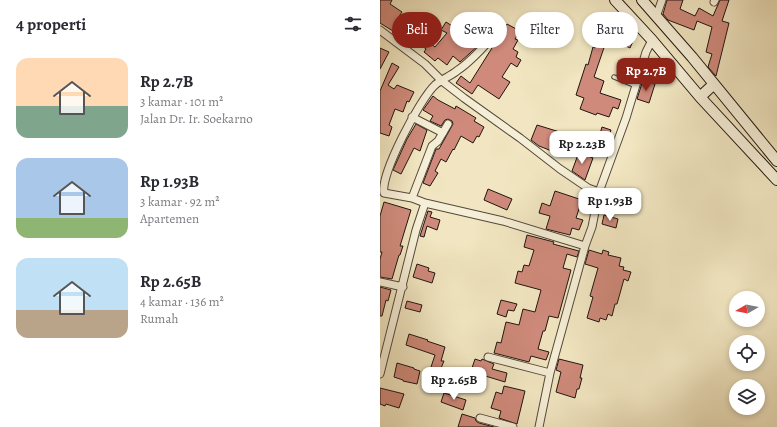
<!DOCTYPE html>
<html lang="id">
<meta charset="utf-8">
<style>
body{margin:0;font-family:Alegreya,serif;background:#f7f7f7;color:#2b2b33;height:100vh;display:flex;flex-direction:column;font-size:15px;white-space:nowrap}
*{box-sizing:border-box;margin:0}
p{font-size:13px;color:#7c7c81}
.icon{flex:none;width:22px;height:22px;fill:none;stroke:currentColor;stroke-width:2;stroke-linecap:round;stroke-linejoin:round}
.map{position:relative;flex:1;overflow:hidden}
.details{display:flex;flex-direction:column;background:#fff;width:380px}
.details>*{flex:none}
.banner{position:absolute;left:12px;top:12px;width:325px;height:36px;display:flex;gap:8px}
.needle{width:26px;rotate:261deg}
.buttons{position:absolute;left:349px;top:291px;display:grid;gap:8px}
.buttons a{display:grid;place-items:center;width:36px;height:36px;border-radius:50%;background:#fff;box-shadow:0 2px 6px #0003;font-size:20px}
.price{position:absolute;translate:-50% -34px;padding:0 9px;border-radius:8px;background:#fff;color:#222;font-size:13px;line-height:26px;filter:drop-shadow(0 1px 2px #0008)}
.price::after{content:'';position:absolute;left:50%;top:24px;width:12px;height:9px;margin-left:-6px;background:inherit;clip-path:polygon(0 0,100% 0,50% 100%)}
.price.selected{background:#8f2418;color:#fff}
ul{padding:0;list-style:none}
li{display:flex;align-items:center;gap:12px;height:100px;padding:0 16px}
li span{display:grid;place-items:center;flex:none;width:112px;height:80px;border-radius:12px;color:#555}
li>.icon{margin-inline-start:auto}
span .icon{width:48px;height:48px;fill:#fffc;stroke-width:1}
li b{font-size:17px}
h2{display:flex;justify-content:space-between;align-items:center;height:48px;padding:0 16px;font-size:17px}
.chip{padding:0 14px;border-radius:18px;background:#fff;box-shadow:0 2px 6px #0003;font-size:14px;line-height:36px}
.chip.selected{background:#8f2418;color:#fff}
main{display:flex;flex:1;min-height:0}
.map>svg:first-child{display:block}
.building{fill:#cf8a7b;stroke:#201510}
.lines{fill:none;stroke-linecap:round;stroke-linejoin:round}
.service-casing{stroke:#54493c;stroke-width:5.5}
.minor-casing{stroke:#54493c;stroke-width:9}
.secondary-casing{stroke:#201510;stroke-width:12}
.service{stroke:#f6efd7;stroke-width:3.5}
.minor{stroke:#f6efd7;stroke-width:7}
.secondary{stroke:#f6efd7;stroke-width:10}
</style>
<main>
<section class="details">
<h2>4 properti<svg class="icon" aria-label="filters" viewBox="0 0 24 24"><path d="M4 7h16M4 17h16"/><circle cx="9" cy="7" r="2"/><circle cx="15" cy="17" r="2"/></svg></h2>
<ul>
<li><span style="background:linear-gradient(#ffd9b3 60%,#7fa58c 0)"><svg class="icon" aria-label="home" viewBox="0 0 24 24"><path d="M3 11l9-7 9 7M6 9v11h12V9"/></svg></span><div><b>Rp 2.7B</b><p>3 kamar · 101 m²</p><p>Jalan Dr. Ir. Soekarno</p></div></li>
<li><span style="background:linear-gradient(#a9c7e8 75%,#8fb573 0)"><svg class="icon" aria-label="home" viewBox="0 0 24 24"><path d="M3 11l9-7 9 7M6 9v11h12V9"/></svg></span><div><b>Rp 1.93B</b><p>3 kamar · 92 m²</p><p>Apartemen</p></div></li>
<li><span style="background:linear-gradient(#bfe0f5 65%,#b9a48a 0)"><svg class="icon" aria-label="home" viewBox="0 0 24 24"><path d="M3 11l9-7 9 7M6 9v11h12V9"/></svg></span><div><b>Rp 2.65B</b><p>4 kamar · 136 m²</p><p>Rumah</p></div></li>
</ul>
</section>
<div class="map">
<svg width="397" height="427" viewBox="0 0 397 427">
<rect width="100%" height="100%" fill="#f1e6c1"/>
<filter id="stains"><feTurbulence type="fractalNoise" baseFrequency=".005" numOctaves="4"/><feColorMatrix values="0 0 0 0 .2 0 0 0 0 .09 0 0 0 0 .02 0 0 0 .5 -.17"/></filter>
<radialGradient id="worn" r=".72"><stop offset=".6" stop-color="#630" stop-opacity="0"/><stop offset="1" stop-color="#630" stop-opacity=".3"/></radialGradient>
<path class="building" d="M0,0H12L10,4L22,12L18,18L45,36L44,38L55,47L67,33L61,30L66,22L100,44L80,62L73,56L67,65L58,58L55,61L44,52L46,49L36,41L31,47L12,32L13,31L0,23Z
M287,0H303L300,9L315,16L319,8L333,16L340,0H349L342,21L349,23L336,76L328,67L332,54L326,52L332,27L317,21L314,30L288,20L283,14Z
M225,13L240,18L236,29L231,27L214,77L224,81L220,93L241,100L238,109L233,107L229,117L217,113L216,115L200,109L204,98L196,95L206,64L208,65L213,47L215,48L223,24H221Z
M127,24L140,31L135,39L138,40L133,49L138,52L136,57L141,60L137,67L131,63L122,77L130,82L119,99L98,85L92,94L76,83L81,76L90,83Z
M242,34L254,39L250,48L238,42Z
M0,48L9,52L0,69Z
M12,63L19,67L8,85L14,89L17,85L34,92L29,102L27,101L23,112L15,109L9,125L12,127L9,136L0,133V91Z
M263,80L275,84L269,103L257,99Z
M53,96L58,100L75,109L76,106L96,118L94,121L104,127L99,137L97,136L93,143L81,136L74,150L73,149L66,162L61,159L55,171L58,173L50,186L43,183L56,149H59L73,124L72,121L68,119L65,120L61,126L50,121L53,116L43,110Z
M36,124L47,130L40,151L34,148L21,174L13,170L27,139Z
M157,125L183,133L177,153L159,146L151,140Z
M222,127L231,130L226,144L218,141Z
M199,152L213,158L205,180L192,171Z
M108,189L132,199L127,210L104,200Z
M175,191L202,200L196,218L203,220L199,230L192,228L190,235L166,229L170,216L159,213L162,203L170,206Z
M4,202L31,210L20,246H23L20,255H19L12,279L0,277V259L2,252H0V216Z
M48,211L52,212L50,217L60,220L57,230L47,226L44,237L40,236Z
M224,215L238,219L236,228L222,224Z
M147,235L174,242L173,244L199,251L197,257L187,254L183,268L191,270L178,318L169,316L165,331H163L158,349L169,352L166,360L151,356L149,362L114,353L117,342L121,343L126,322L139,325L143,309L155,312L161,290L135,283L138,271L142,272L144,265L149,266L154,250L144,247Z
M209,250L222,254L223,250L229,252L228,255L241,258L239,266L244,267L243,270L251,272L248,281L244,279L237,304H235L232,316L228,314L226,320L220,318L219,322L207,318L213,297L210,296L218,268L205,264Z
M37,264L49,268L48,271L55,273L52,283L33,277Z
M0,287L11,290L8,301L6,300L2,316H0Z
M121,300L137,304L134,311L128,310L126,317L117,314Z
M27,301L42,305L40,312L25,308Z
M29,334L48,340L47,341L65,347L61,361H64L59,373L50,370L55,355L26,345Z
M95,359L101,361L102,359L114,364L112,369L127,373L125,382L102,375L91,371Z
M179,359L203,365L200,378H202L199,389H197L195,398L176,392L181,372L176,370Z
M17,363L34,368V369L40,371L37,384L23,381V380L14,377Z
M124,386L145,391L137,424L119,418L121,411L111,408L116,392L122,394Z
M0,388L24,394L19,408L6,404L5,406L0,404Z
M64,393L86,400L83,410L61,402Z
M82,414L95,418L96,421L99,423L114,427H78Z"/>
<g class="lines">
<defs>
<path id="service" d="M234,77L256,86"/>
<path id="minor" d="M334,2L335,0
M276,17L282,0
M0,30L45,64L62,81L84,98L140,138L180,169L208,188L219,192
M32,117L63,133
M32,198L52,146L58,141L68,124
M45,203L123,221L205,246
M0,282L23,287
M108,357L170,373
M0,374L36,230L45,203L32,198L4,193C0,174 40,99 55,85C62,79 71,76 78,70C90,62 99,52 109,41
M100,418L133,427
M159,427L170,373L205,246L212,227L219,192L246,118L266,52L272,40"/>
<path id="secondary" d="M235,0L272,40L320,97L397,180
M262,0L312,57L397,161
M320,97L334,84"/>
</defs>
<use href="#service" class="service-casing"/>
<use href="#minor" class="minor-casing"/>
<use href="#secondary" class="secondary-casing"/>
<use href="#service" class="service"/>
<use href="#minor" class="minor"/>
<use href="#secondary" class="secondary"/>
</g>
<rect width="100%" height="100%" filter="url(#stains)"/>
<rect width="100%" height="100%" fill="url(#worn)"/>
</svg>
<div class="buttons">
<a><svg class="needle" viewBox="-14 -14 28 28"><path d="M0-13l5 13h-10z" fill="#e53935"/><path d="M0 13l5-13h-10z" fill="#7c7c81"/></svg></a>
<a><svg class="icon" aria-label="locate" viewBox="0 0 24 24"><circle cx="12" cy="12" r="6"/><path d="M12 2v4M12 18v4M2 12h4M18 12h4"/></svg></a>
<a><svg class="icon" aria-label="layers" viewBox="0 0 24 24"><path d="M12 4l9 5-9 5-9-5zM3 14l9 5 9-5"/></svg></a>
</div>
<b class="price selected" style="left:266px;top:92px">Rp 2.7B</b>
<b class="price" style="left:202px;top:165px">Rp 2.23B</b>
<b class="price" style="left:230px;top:222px">Rp 1.93B</b>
<b class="price" style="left:74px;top:401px">Rp 2.65B</b>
<div class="banner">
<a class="chip selected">Beli</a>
<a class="chip">Sewa</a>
<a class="chip">Filter</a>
<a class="chip">Baru</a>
</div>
</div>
</main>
